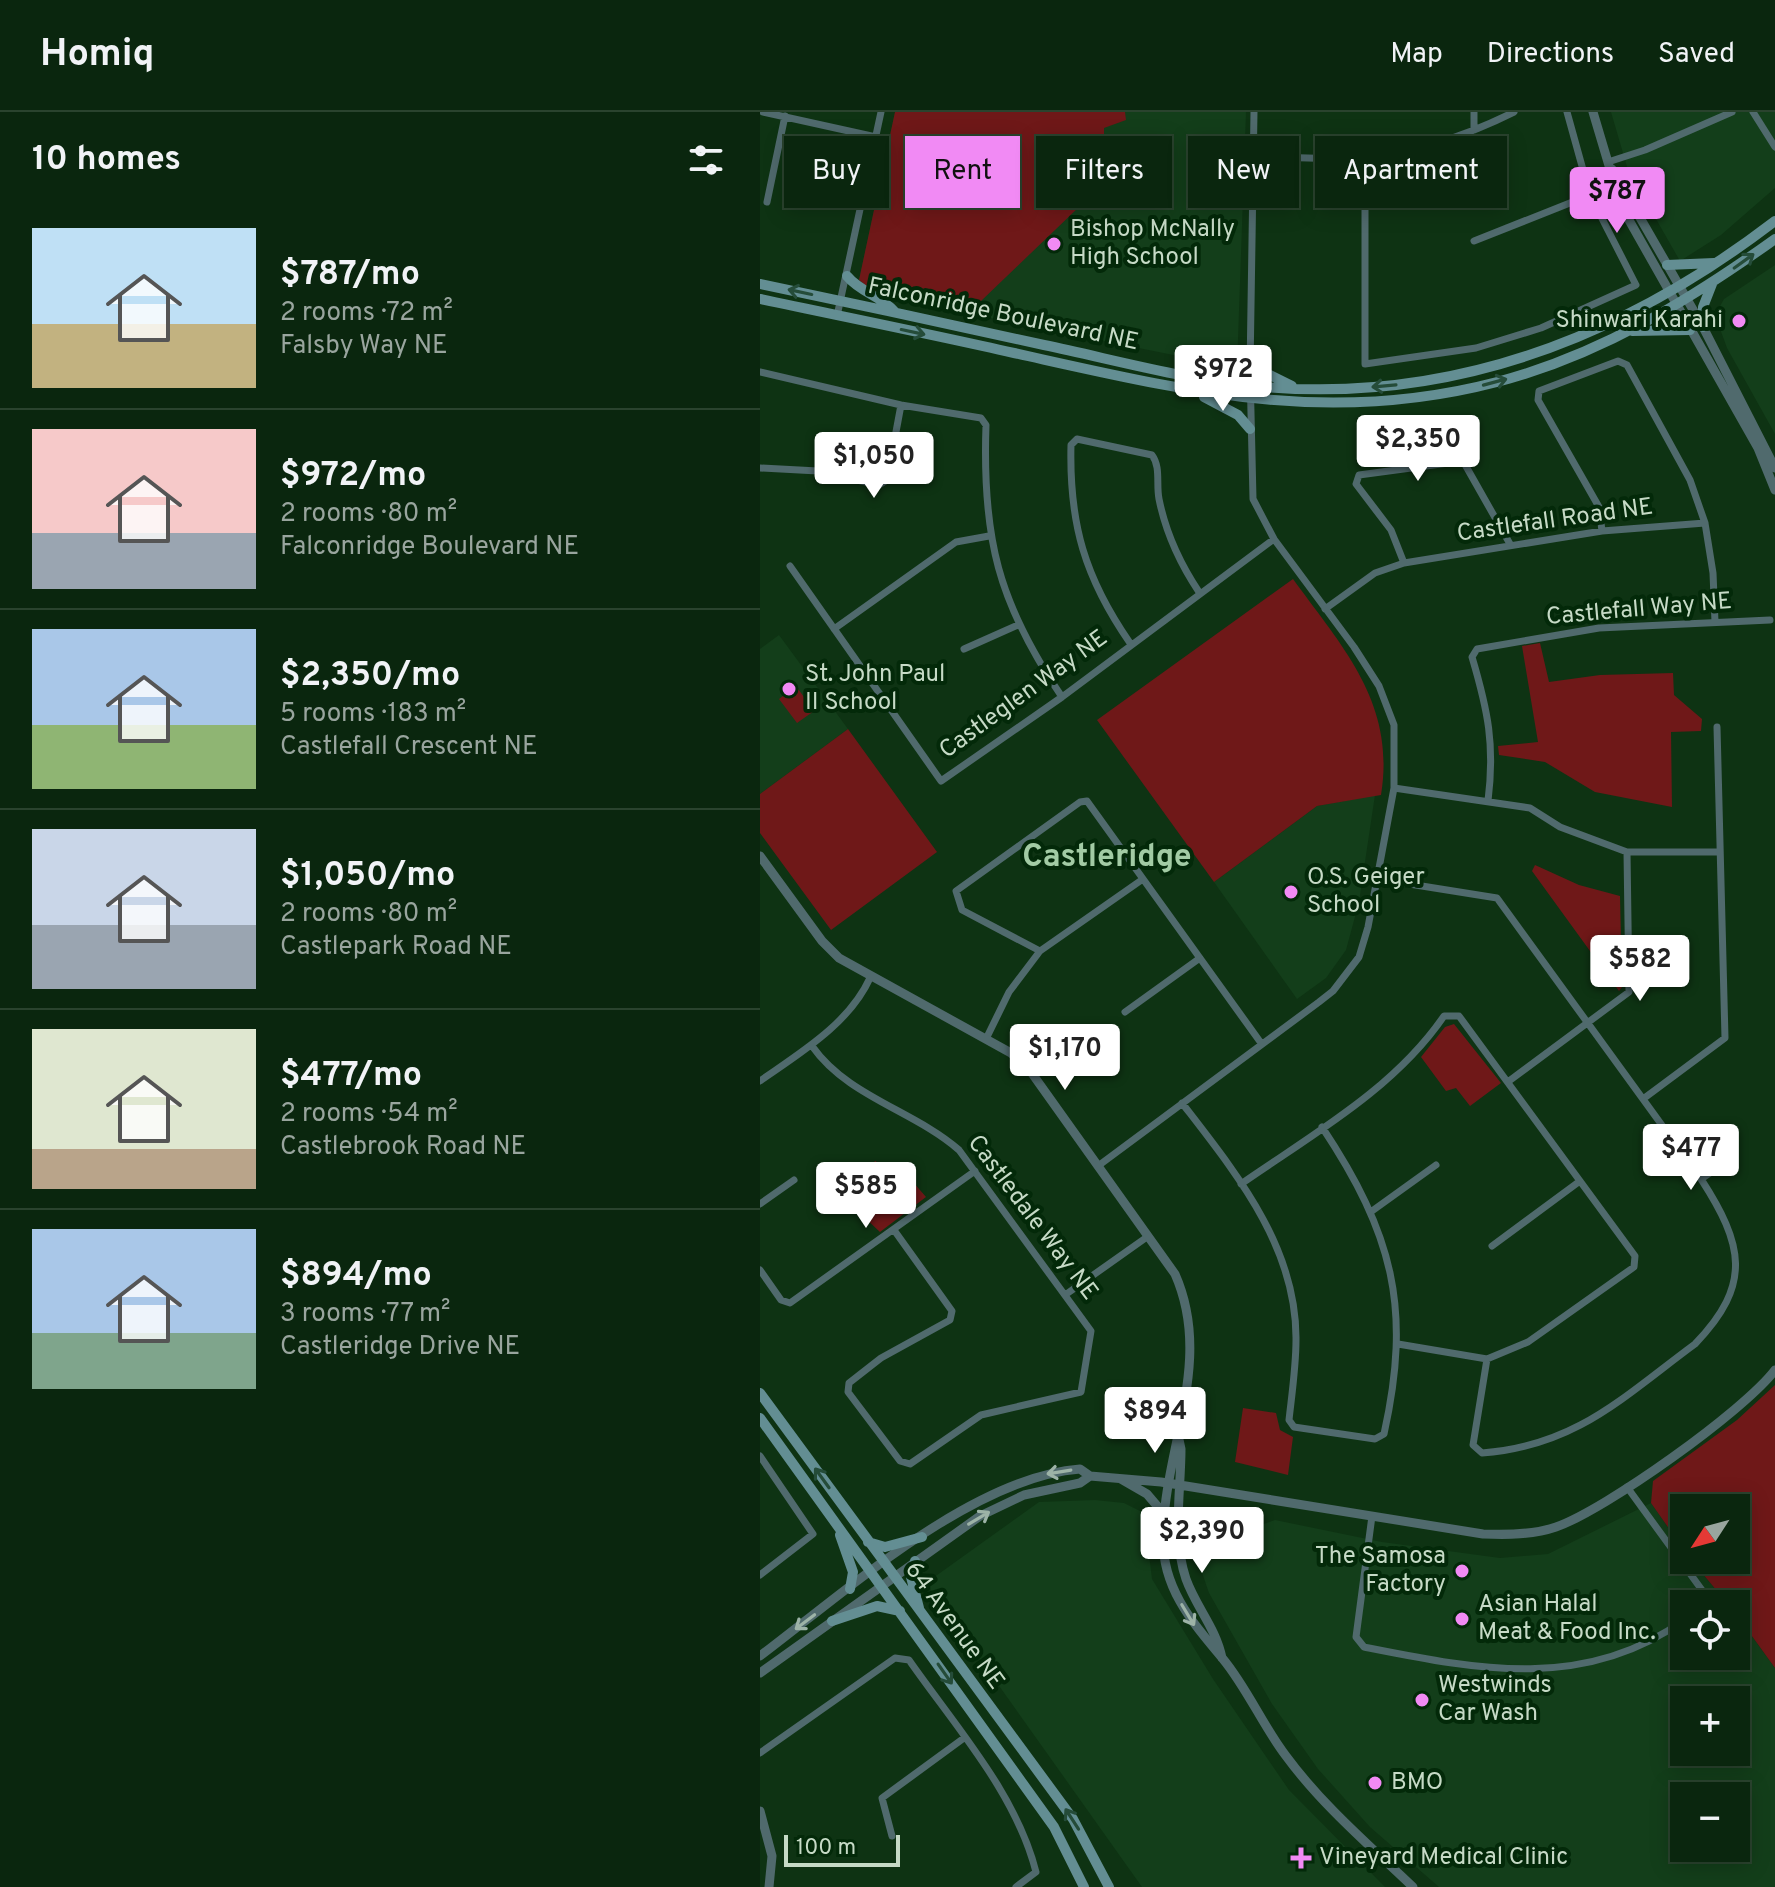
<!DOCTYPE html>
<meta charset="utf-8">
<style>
body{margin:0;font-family:Overpass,sans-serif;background:#132e17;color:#f1f3f6;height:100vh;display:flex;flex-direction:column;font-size:30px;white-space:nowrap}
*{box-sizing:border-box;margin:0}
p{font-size:26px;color:#99a59e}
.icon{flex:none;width:44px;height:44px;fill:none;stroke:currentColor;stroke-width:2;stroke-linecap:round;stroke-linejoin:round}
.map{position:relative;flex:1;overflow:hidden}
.sheet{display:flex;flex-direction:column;background:#0a260e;width:760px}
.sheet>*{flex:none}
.hud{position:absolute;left:24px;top:24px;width:760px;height:72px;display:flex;gap:16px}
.needle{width:52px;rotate:234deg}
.buttons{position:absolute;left:910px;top:1382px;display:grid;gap:16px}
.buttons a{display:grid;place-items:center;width:80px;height:80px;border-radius:0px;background:#0a260e;box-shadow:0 4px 20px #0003,0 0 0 2px #2a432e;font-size:40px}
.scale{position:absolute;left:24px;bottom:20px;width:116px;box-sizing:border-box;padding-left:8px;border:4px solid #c6dac6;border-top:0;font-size:22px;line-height:28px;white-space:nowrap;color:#c6dac6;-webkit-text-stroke:6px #032909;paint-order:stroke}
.price{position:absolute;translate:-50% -68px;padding:0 18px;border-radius:8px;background:#fff;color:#222;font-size:26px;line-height:52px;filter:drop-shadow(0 2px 4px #0008)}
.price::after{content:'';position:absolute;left:50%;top:48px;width:24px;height:18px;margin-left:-12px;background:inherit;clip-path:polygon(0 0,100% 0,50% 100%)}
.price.current{background:#f18af4;color:#111}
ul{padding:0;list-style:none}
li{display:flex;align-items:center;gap:24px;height:200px;padding:0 32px}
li+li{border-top:2px solid #2a432e}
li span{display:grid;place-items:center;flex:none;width:224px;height:160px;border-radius:0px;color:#555}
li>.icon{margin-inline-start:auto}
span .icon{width:96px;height:96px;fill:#fffc;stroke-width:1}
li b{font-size:34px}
h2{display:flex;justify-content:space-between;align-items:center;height:96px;padding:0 32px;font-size:34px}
.tag{padding:0 28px;border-radius:0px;background:#0a260e;box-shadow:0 4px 20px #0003,0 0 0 2px #2a432e;font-size:28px;line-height:72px}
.tag.current{background:#f18af4;color:#111}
header{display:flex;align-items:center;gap:48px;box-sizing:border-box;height:112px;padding:0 40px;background:#0a260e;border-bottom:2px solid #2a432e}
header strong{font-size:38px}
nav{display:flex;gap:44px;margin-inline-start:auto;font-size:28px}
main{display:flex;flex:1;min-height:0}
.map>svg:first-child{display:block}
.built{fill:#133e1a;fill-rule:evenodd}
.green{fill:#6f1818}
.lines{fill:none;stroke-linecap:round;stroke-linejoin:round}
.minor{stroke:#506a6d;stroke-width:7}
.tertiary{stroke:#506a6d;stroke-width:9}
.secondary{stroke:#638e93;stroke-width:10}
.oneway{stroke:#254c39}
.oneway2{stroke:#9db3a7}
.poi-dot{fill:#f18af4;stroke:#032909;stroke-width:3}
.labels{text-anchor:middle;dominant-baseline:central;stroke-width:8;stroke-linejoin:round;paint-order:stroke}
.poi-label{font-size:24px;fill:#c6dac6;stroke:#032909;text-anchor:start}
.street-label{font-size:24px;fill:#c6dac6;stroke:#032909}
.district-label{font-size:32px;font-weight:bold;fill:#a2cba4;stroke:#032909}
</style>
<header>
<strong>Homiq</strong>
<nav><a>Map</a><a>Directions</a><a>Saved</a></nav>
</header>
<main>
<section class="sheet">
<h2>10 homes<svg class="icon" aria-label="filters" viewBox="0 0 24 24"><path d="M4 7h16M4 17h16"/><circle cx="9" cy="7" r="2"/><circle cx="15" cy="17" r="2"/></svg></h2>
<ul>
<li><span style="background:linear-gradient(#bfe0f5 60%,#c2b280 0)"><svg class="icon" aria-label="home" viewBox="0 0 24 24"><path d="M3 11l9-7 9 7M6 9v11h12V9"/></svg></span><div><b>$787/mo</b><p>2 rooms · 72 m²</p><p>Falsby Way NE</p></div></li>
<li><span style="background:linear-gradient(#f6c9c9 65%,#9aa5b1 0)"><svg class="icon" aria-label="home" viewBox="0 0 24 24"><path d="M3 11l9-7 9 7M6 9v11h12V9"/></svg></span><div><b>$972/mo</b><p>2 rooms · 80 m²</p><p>Falconridge Boulevard NE</p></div></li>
<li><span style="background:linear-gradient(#a9c7e8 60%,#8fb573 0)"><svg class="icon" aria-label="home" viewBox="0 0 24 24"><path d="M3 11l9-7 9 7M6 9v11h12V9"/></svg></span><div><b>$2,350/mo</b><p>5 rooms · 183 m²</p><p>Castlefall Crescent NE</p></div></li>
<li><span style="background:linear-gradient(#c9d6e8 60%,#9aa5b1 0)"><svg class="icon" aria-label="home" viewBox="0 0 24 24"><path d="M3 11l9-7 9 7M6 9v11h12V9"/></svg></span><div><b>$1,050/mo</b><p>2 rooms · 80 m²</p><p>Castlepark Road NE</p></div></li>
<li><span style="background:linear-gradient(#dfe7d0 75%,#b9a48a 0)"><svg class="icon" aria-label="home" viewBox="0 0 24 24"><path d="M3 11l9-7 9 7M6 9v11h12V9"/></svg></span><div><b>$477/mo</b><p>2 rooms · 54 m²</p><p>Castlebrook Road NE</p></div></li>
<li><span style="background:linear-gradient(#a9c7e8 65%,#7fa58c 0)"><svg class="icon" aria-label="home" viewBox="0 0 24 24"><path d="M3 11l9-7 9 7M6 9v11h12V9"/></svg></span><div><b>$894/mo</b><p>3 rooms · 77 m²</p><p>Castleridge Drive NE</p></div></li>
</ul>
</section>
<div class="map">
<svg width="1015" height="1775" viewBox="0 0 1015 1775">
<rect width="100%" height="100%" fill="#0e3313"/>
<path class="built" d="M135,0H486L477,256L118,183L99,168Z
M851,0H1015V76L961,123L920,149L868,58Z
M1015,153V322L967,236L955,203L964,187Z
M19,523L88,617L0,682V537Z
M615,683L599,790L586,838L566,866L537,887L454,770L557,694Z
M335,1388L364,1391L384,1401L392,1467L453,1567L529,1678L625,1775H382L166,1471L279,1390Z
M891,1391L924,1438V1448H931L968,1492H924V1544H976V1502L1015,1556V1775H679L610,1715L558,1657L512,1592L449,1481L438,1449L433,1398L501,1413L515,1408L622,1430L740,1446L788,1442ZM924,1588H976V1640H924ZM924,1684H976V1736H924Z"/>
<path class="green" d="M135,0H365L366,8L344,16V71L221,189L218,205L118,183L99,168Z
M533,467C583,536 636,591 621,683L557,694L454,770L337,608Z
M780,531L789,570L840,563L913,561L914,583L942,607L941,619L911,620L912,695L835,680L785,650L739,643L738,634L778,630L762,534Z
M36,574L54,599L37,611L19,587Z
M88,617L177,740L71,818L0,721V682Z
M775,753L819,773L860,784L862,875L859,879L772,759Z
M694,912L741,971L710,994L696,976L686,979L661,945L685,915Z
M115,1049L153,1070L166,1085L120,1120L88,1090Z
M1015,1273V1556L976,1502V1492H968L931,1448H976V1396H924V1438L891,1391L893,1369L977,1308Z
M483,1296L516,1301L520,1318L533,1325L528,1363L475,1350Z"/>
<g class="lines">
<path class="minor" d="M3,0L116,25
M993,0L1015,35
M714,18V0
M494,45C531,44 569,49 606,45C657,40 708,23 754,0
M605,45V252L716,236L781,216L876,173L830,83L807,0
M848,50L885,38L972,0
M7,90L25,4
M714,129L830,83
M77,204L121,0
M0,260L141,293L221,306L226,313C222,425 238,491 302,585
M0,356L58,359L119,373L127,368L141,293
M842,419L839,395L778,288L779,279L858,249L867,253L930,368L945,411
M644,451L631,418L596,372L599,363L703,349L750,432
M30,454L181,669L302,585L514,427
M565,497L615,461L644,451L842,419L945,411L953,461L955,510
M74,517L196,430L229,424
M370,531C325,466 309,412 311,333L317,327L392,343C401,355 396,372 399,387C406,422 419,450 439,480
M204,537L258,513
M634,676L770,696L800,715L867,740H960
M728,689C735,633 728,599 712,545L717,537L839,516L1010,508
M618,767L737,786L941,1067C983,1132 993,1172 935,1232C863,1285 816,1334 722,1341L713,1333L727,1247
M280,839L202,798L196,779L320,690L327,689L501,931
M365,900L440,846
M226,927L249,880L280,839L383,767
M52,934C88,985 153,998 199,1038L331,1219L321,1280L221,1303L150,1352L140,1349L88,1280L89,1271L121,1246L190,1208L192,1199L134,1118
M0,969C40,941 89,912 110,866
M749,969L869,880L867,740
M883,987L965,926L957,615
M422,991C476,1061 537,1135 536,1228C536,1254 532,1281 529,1308L534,1315L615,1327L624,1322C652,1196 633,1122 562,1015
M338,1054L559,890L573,879L599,845L608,815L634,676V613L619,574L594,535L514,427L493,387L490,258L494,0
M941,1067L970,1047
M481,1072C553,1022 634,977 684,904H699L875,1144L874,1155L768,1230L727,1247L638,1232
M0,1092L34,1068
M612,1099L676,1053
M732,1134L820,1069
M0,1158L21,1188L30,1191L215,1059
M305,1183L387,1125
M0,1344L53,1422L0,1463
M867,1375L947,1485L945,1492
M612,1404L596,1525L604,1535C715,1557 824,1580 924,1508
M0,1641L135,1546L149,1548C195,1614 256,1681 276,1760L256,1775
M132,1724L122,1686L204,1626"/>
<path class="tertiary" d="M833,0L861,94L998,336L1015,378
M852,57L943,215L1015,356
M0,744L62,829L79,846L251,941L271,960L415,1162C454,1250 404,1335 403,1425C402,1476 432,1510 463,1547C487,1576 503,1614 526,1644C562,1693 609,1733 653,1775
M418,1323L421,1337C421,1379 412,1426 426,1467C436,1495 456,1516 462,1546
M361,1367L387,1382L404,1402
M0,1544C85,1480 213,1365 320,1357L330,1364L401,1370L723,1422C747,1423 773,1423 796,1415C845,1398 984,1299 1015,1258
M0,1561L220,1404L264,1383L320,1371L330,1364
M0,1699L12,1744L9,1775"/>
<path class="secondary" d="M907,153L954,151
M87,164C100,180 121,184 134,199
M0,172C95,192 189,212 284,233C356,248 430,269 504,275C695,291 865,224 1015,109
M0,187C85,205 170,222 254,241C422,278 565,315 737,270C840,243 930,188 1015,127
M943,215V195L952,172
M872,219L930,218
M491,247L506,261L532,274
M444,285L478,303L490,317
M0,1281L313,1707L349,1775
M0,1306L294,1715L324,1775
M80,1423L93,1460L90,1477
M108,1430L125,1435L162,1425
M155,1449L151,1465L159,1496
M72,1509L117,1494L140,1499"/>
</g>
<defs><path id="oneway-shaft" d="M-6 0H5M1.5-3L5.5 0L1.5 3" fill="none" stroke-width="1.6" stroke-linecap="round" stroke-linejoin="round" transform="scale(2)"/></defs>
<g class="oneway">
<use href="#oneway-shaft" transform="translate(984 149) rotate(-36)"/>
<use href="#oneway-shaft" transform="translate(40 180) rotate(-168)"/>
<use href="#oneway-shaft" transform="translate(153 220) rotate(12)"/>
<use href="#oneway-shaft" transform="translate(735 270) rotate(-15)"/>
<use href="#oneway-shaft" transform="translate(624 274) rotate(175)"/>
<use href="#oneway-shaft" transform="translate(62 1366) rotate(-126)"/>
<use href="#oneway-shaft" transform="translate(185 1562) rotate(55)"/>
<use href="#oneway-shaft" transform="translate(312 1707) rotate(-123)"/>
</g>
<g class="oneway2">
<use href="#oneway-shaft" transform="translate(299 1360) rotate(171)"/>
<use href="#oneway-shaft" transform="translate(219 1406) rotate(-31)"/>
<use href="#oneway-shaft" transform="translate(428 1503) rotate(59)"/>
<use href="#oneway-shaft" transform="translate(45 1510) rotate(143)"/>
</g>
<g class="poi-dot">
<circle cx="294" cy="132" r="8"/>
<circle cx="979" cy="209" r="8"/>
<circle cx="29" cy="577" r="8"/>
<circle cx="531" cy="780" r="8"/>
<circle cx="702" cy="1459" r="8"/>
<circle cx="702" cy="1507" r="8"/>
<circle cx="662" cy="1588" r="8"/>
<circle cx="615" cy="1671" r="8"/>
<path d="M537 1734h8v8h8v8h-8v8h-8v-8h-8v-8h8z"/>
</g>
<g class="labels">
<g class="poi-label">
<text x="310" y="118">Bishop McNally<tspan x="310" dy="28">High School</tspan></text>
<text x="963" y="209" text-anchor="end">Shinwari Karahi</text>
<text x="45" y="563">St. John Paul<tspan x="45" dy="28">II School</tspan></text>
<text x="547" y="766">O.S. Geiger<tspan x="547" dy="28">School</tspan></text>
<text x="686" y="1445" text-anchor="end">The Samosa<tspan x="686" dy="28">Factory</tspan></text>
<text x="718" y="1493">Asian Halal<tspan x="718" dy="28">Meat &amp; Food Inc.</tspan></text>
<text x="678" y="1574">Westwinds<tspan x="678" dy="28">Car Wash</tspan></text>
<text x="631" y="1671">BMO</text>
<text x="559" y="1746">Vineyard Medical Clinic</text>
</g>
<g class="street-label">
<text transform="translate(243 203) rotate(12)">Falconridge Boulevard NE</text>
<text transform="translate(795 409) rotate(-8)">Castlefall Road NE</text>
<text transform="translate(879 498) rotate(-5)">Castlefall Way NE</text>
<text transform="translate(264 583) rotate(-36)">Castleglen Way NE</text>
<text transform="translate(272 1106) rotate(53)">Castledale Way NE</text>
<text transform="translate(194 1514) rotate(54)">64 Avenue NE</text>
</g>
<g class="district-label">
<text x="347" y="746">Castleridge</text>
</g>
</g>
</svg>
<div class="buttons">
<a><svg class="needle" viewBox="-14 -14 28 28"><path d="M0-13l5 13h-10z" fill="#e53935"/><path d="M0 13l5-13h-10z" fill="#99a59e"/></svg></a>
<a><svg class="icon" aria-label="locate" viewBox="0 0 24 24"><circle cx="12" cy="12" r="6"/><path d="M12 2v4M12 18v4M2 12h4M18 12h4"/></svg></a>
<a>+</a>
<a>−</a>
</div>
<div class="scale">100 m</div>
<b class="price current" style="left:857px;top:123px">$787</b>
<b class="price" style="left:463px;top:301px">$972</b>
<b class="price" style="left:658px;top:371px">$2,350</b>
<b class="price" style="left:114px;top:388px">$1,050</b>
<b class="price" style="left:880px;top:891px">$582</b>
<b class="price" style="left:305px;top:980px">$1,170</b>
<b class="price" style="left:931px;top:1080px">$477</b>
<b class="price" style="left:106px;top:1118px">$585</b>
<b class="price" style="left:395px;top:1343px">$894</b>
<b class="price" style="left:442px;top:1463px">$2,390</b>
<div class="hud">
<a class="tag">Buy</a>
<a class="tag current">Rent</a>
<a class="tag">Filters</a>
<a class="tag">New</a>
<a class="tag">Apartment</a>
</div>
</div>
</main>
